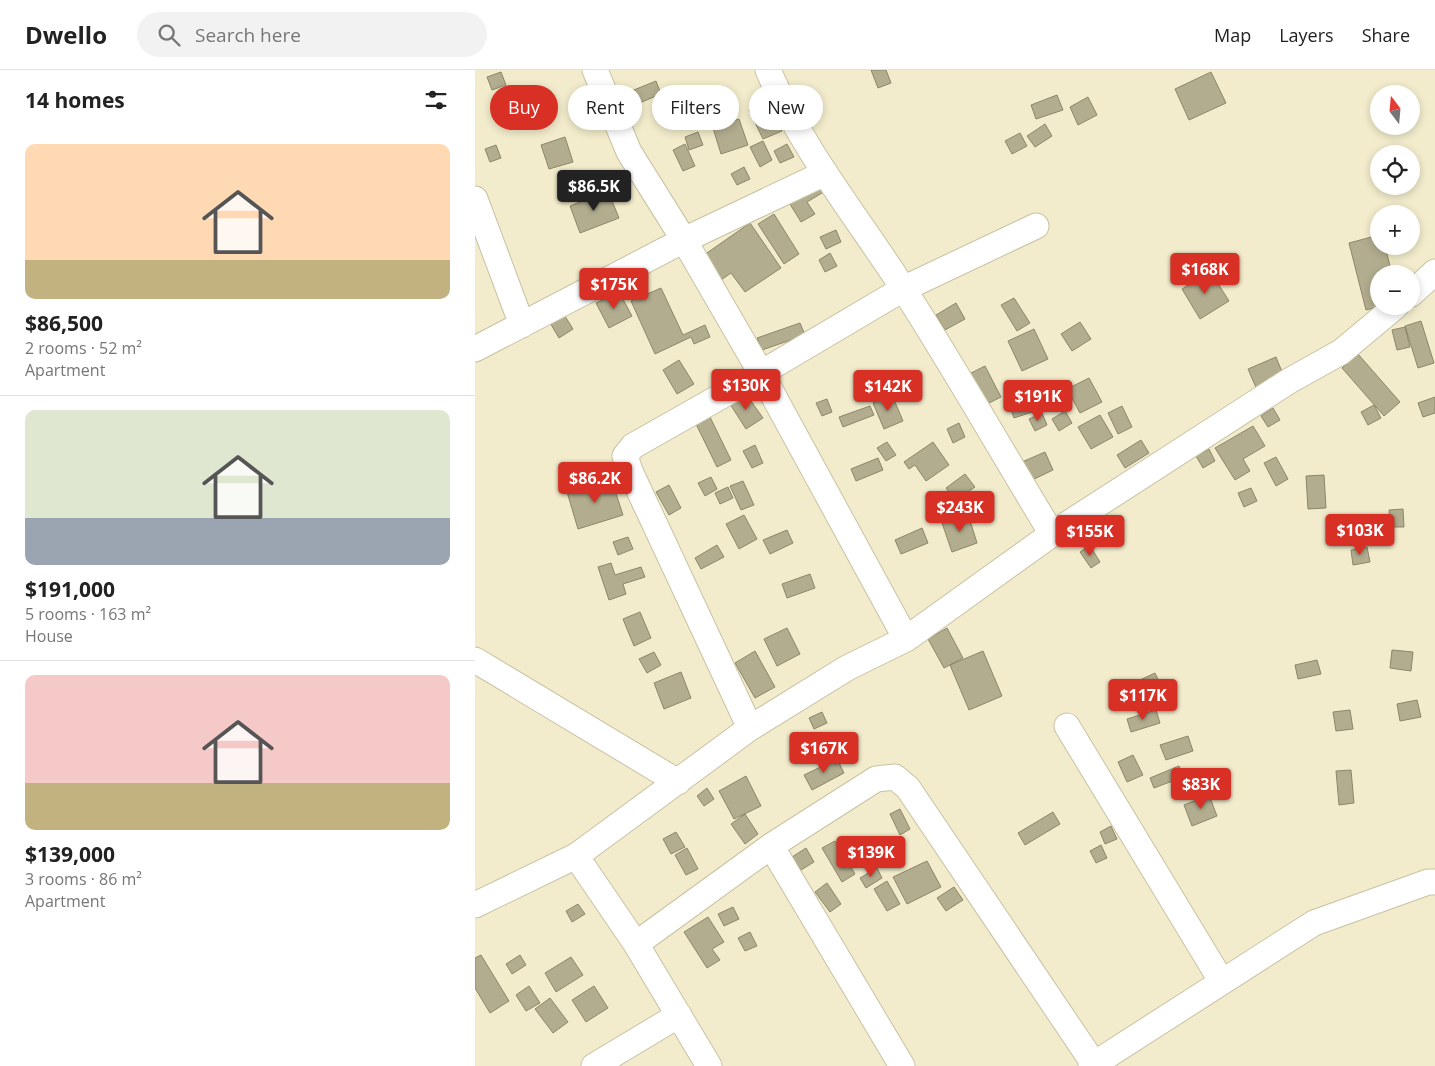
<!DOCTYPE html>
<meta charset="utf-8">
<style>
body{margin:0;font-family:"Open Sans",sans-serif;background:#f2f2f2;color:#222;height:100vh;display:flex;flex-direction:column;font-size:19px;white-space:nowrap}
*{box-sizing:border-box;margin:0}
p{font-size:16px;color:#767676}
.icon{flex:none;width:28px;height:28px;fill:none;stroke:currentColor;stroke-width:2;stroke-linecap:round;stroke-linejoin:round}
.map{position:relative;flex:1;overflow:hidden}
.panel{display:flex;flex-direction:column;background:#fff;width:475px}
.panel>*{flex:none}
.guide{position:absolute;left:15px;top:15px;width:475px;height:45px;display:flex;gap:10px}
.needle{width:32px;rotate:344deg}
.buttons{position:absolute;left:895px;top:15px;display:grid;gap:10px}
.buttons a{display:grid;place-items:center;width:50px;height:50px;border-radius:50%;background:#fff;box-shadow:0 2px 8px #0003;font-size:25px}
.price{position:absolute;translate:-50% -42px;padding:0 11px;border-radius:5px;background:#d93025;color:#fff;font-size:16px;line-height:32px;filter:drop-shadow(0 1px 2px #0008)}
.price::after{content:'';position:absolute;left:50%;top:30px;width:15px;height:11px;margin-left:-8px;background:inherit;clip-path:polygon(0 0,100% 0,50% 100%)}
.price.selected{background:#222;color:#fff}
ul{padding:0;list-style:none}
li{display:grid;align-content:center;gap:10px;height:265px;padding:0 25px}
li+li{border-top:1px solid #e0e0e0}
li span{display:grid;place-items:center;height:155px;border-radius:10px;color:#555}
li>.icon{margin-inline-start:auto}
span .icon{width:90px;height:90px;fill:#fffc;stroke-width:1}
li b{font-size:21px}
h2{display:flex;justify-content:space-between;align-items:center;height:60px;padding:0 25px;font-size:21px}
.chip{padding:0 18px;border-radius:22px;background:#fff;box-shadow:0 2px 8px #0003;font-size:18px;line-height:45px}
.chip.selected{background:#d93025;color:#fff}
header{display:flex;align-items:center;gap:30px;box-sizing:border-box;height:70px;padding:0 25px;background:#fff;border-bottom:1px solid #e0e0e0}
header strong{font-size:24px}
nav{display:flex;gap:28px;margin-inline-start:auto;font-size:18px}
.search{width:350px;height:45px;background:#f2f2f2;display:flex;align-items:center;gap:12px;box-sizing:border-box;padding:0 18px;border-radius:28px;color:#767676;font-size:19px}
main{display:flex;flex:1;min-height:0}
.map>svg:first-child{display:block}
.building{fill:#b3ad8f;stroke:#8d876a}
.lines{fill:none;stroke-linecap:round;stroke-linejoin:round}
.street-casing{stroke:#c8c2a3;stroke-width:27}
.street{stroke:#fff;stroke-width:25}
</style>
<header>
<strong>Dwello</strong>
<div class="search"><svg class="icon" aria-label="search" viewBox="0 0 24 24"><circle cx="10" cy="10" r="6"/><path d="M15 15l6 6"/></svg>Search here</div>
<nav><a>Map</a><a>Layers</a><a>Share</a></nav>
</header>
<main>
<section class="panel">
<h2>14 homes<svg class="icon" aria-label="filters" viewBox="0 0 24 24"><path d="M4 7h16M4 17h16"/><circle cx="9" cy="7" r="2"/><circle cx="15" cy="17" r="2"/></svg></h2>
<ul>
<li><span style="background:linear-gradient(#ffd9b3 75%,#c2b280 0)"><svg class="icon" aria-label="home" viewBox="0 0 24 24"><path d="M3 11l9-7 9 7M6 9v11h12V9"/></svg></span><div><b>$86,500</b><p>2 rooms · 52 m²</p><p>Apartment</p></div></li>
<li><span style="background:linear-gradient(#dfe7d0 70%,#9aa5b1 0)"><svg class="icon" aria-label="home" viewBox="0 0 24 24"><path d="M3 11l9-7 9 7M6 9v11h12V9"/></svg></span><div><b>$191,000</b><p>5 rooms · 163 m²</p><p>House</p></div></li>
<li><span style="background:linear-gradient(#f6c9c9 70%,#c2b280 0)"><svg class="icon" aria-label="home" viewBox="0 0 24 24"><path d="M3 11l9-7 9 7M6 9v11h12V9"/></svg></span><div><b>$139,000</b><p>3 rooms · 86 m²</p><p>Apartment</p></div></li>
</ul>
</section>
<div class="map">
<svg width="960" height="996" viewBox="0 0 960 996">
<rect width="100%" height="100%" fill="#f2eccc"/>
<path class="building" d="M396,0H411L416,13L403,18Z
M26,2L31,15L17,20L12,7Z
M736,2L751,33L714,50L700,19Z
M181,11L186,24L155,37L149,24Z
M582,25L588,40L561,49L556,35Z
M613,27L622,45L603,55L595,37Z
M293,31L307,61L288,69L274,40Z
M44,36L50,54L39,58L32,40Z
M264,49L273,75L246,84L238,58Z
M570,54L577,66L560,77L552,66Z
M223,62L228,75L214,80L210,67Z
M545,63L552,76L537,84L530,71Z
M90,67L98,92L74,99L66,75Z
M288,71L297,90L285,97L275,77Z
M210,74L220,96L208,101L198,80Z
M312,74L319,87L305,93L299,81Z
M21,75L26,88L15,92L10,79Z
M269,97L275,109L262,115L256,104Z
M343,106L352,120L332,132L340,144L326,152L310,126Z
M133,121L144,148L105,163L95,136Z
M299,144L324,184L309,194L283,154Z
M275,153L306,198L270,222L256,203L246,210L229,185Z
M361,160L366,172L351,179L345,167Z
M904,165V176H910L917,204H904V236H907L891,240L874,173Z
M355,183L362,196L350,202L344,190Z
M735,201L754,231L725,249L707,219Z
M186,218L208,265L230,255L235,267L219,274L216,267L180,284L156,231Z
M144,222L157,246L134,258L121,233Z
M539,228L555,253L542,261L526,235Z
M481,233L490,249L470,260L461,245Z
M88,243L98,259L84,268L74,251Z
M946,251L959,293L943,298L930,256Z
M605,252L616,269L597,281L586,264Z
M325,253L330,265L287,280L282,268Z
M930,257L935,277L922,280L917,260Z
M559,259L573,289L547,301L533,271Z
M883,284L925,332L909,346L867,298Z
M801,287L810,309L783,322L773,299Z
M204,290L219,314L202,324L188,300Z
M510,296L526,327L510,335L494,304Z
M614,308L627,332L605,343L592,319Z
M271,324L288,348L271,359L255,334Z
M417,325L428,351L409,359L398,333Z
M556,327L560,341L539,348L534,335Z
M960,327V343L948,347L943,333Z
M352,329L357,342L347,346L341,333Z
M899,335L906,348L893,355L886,342Z
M395,336L399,345L368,357L364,347Z
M647,336L657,357L643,364L633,343Z
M798,338L805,350L793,357L786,346Z
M590,341L597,353L584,361L577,349Z
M567,343L572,355L560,361L554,349Z
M234,345L256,390L242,397L220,352Z
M625,345L638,367L616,379L603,357Z
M484,353L490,367L478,373L472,359Z
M778,356L790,376L768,389L775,401L760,410L740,378Z
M666,370L674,383L650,398L642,385Z
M412,372L421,385L411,391L402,378Z
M458,372L474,395L451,411L440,395L434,399L429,392Z
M280,375L288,393L277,398L268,381Z
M734,379L740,391L728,398L721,386Z
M570,382L578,400L555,411L547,392Z
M801,387L813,409L801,416L789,393Z
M403,388L408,400L381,411L376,399Z
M490,404L500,417L480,431L471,418Z
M849,405L851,438L833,439L831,406Z
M236,407L242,419L230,426L223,413Z
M136,408L148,445L103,459L92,422Z
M268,411L279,435L266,440L255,416Z
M194,415L206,438L194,445L181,422Z
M253,417L258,428L245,434L240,423Z
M776,418L782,431L769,437L763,423Z
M928,439L929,457H915L914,440Z
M493,444L502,473L477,482L467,453Z
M269,445L282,469L264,479L251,454Z
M447,458L453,473L426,484L420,470Z
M312,460L318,473L295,484L288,470Z
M153,467L158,479L143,485L138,472Z
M242,475L249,487L226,499L220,488Z
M615,476L625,492L616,498L605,482Z
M892,477L895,492L878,495L876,480Z
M136,493L140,505L166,497L170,507L148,514L151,524L134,530L123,497Z
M335,504L340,518L312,528L307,514Z
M165,542L176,568L159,576L148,549Z
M312,558L325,584L302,596L289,569Z
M472,558L488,588L469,598L453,569Z
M917,580L938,582L936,601L915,598Z
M280,581L300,617L280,628L260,593Z
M508,581L527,626L494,640L475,595Z
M179,582L186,595L172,603L164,589Z
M842,590L846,604L823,609L820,595Z
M206,602L216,628L189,639L179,613Z
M680,603L690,624L658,639L648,618Z
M942,630L946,647L925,651L922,634Z
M681,640L685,653L656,662L652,649Z
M875,640L878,659L861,661L858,642Z
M347,642L352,653L339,659L334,648Z
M713,666L718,681L691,690L685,675Z
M658,685L668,705L652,712L643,692Z
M362,689L369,703L337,720L329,705Z
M704,696L708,707L679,718L675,708Z
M876,700L879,733L864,735L861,701Z
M271,706L286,736L259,749L244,721Z
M232,718L239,729L229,736L222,726Z
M734,725L742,746L717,756L709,735Z
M425,739L435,759L425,765L415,744Z
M578,742L585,754L550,775L543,763Z
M270,744L283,764L270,774L256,754Z
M636,756L642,769L630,774L625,762Z
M201,762L210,777L196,784L188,769Z
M360,771L380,804L367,812L347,778Z
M626,775L632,788L621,793L615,781Z
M212,778L223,799L211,805L200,785Z
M331,778L339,792L326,800L317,787Z
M452,791L466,817L432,834L418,807Z
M402,798L407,808L391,818L385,808Z
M412,811L425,834L412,841L399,819Z
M352,813L366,834L355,842L340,822Z
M479,817L488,830L471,841L462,828Z
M103,834L110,844L97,852L91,841Z
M258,837L264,849L249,856L243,844Z
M233,847L249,872L237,879L245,890L232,898L209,862Z
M275,862L282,876L270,881L263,868Z
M6,885L34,931L15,943L0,918V888Z
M45,885L51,895L37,904L31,894Z
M96,887L108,905L81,922L70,903Z
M54,916L65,933L51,941L41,925Z
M119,916L133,938L111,952L97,930Z
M75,928L93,952L78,963L60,939Z"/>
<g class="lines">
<defs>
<path id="street" d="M120,0L154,82L209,170L286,303L431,569
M293,0C327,79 382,147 428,218C480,299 527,382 577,464
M0,129L47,255
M936,224L960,202
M0,279L209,170L350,103
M0,590L203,712
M592,656L747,912
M275,658L155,401L150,386L158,376L264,316L428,219L561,156
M296,776L427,996
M101,786L161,874L234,996
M0,835L101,786L275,658L372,598L431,569L577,464L814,311L866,282L921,236
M161,874L296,776L401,709L420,707L433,718L619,994
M119,996L204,945
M616,996L839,853L953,812H960"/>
</defs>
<use href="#street" class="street-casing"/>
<use href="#street" class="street"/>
</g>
</svg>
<div class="buttons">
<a><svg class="needle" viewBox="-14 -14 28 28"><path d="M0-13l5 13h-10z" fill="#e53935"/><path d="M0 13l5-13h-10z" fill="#767676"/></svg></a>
<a><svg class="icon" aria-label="locate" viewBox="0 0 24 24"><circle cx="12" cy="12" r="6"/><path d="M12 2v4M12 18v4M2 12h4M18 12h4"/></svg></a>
<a>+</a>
<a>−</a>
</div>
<b class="price selected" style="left:119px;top:142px">$86.5K</b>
<b class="price" style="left:730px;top:225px">$168K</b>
<b class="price" style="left:139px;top:240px">$175K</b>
<b class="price" style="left:271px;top:341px">$130K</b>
<b class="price" style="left:413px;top:342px">$142K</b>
<b class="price" style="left:563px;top:352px">$191K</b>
<b class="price" style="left:120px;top:434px">$86.2K</b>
<b class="price" style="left:485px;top:463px">$243K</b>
<b class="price" style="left:885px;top:486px">$103K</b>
<b class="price" style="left:615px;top:487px">$155K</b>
<b class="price" style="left:668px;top:651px">$117K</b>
<b class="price" style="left:349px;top:704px">$167K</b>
<b class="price" style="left:726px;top:740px">$83K</b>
<b class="price" style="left:396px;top:808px">$139K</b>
<div class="guide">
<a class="chip selected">Buy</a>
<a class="chip">Rent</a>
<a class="chip">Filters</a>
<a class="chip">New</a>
</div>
</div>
</main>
